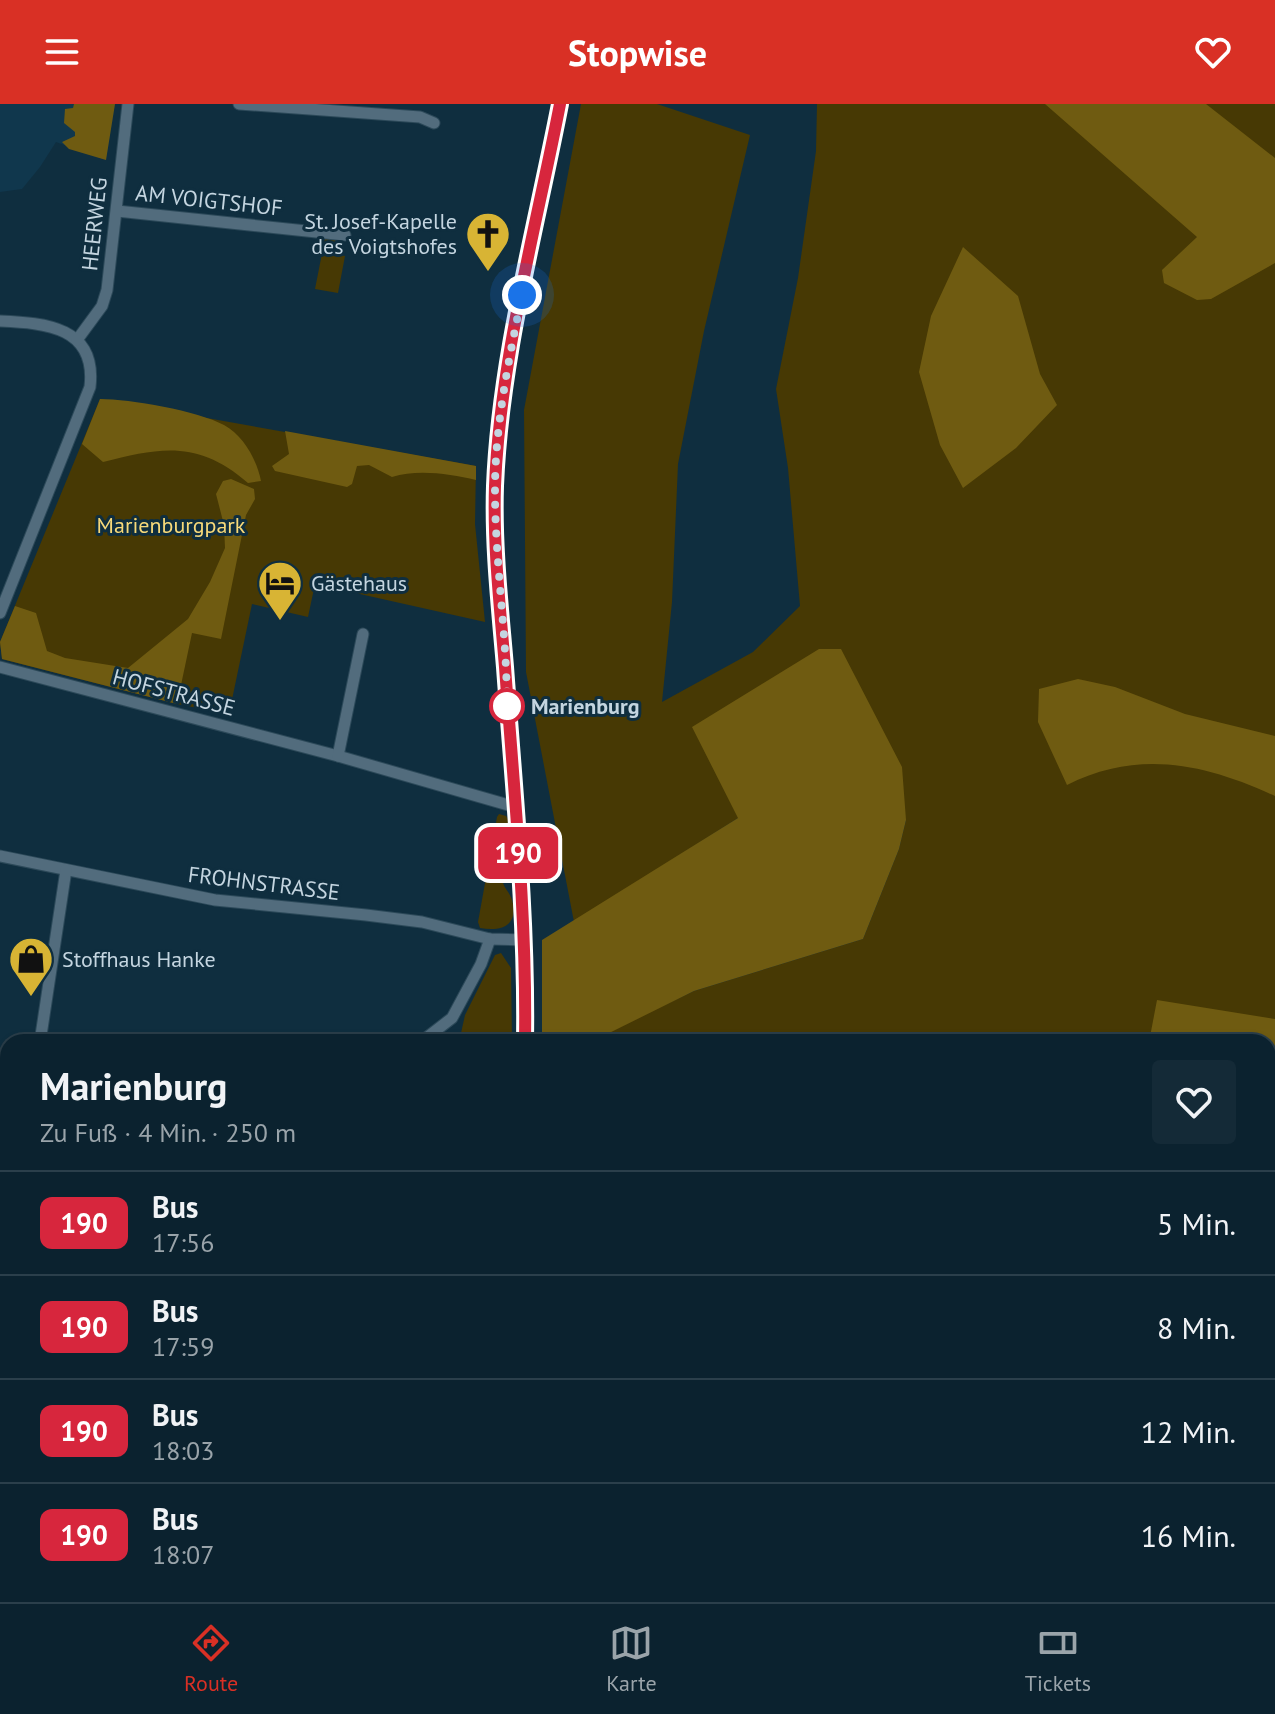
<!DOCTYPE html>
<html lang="de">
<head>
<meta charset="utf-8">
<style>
	body { margin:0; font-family:"PT Sans",sans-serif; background:#142a37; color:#f1f3f6; height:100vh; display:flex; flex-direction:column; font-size:30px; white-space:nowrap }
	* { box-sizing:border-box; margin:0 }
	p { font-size:26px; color:#9aa4aa }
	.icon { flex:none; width:44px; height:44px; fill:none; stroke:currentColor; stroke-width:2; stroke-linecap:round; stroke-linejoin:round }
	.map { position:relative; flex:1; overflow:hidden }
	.drawer { position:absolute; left:0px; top:930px; width:1276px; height:568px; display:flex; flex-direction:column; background:#0b222f; border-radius:24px 24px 0 0; box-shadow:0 2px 6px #0004,0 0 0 2px #2b3f4b }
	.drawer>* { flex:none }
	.badge { padding:0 16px; border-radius:12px; font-size:28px; line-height:52px }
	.you { position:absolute; width:40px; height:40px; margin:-20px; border:6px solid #fff; border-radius:50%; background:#1a73e8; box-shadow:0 0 0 12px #1a73e833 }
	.map>.badge { position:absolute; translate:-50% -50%; box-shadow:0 0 0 4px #fff }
	.round { display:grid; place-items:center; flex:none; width:84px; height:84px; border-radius:8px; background:#142a37 }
	.summary { display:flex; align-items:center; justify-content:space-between; height:136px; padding:0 40px }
	h1 { font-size:38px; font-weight:700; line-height:60px }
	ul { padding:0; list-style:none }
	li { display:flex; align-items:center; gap:24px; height:104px; padding:0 40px; border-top:2px solid #2b3f4b }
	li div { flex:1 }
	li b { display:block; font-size:30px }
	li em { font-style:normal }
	li .badge { min-width:88px; font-weight:700; text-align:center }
	header { display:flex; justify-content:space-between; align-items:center; height:104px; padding:0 40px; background:#d93025; color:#fff; font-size:36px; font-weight:700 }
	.dock { display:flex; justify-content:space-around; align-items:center; height:112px; border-top:2px solid #2b3f4b; background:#0b222f; font-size:22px; color:#9aa4aa }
	.dock a { display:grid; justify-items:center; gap:4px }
	.dock .active { color:#d93025 }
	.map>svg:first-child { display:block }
	.built { fill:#10374d }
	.green { fill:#473904 }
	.forest { fill:#6f5b11 }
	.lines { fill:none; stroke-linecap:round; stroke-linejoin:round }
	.minor-casing { stroke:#2c4959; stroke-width:13 }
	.minor { stroke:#526c7d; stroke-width:11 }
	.line-casing { stroke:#fff; stroke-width:18 }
	.line { stroke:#d7263d; stroke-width:12 }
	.walk { stroke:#c4d5e0; stroke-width:8; stroke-dasharray:0 14.4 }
	.stop-dot { fill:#fff; stroke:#d7263d; stroke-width:4 }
	.labels { text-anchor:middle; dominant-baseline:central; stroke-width:6; stroke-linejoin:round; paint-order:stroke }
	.street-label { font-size:22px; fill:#c4d5e0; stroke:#0f2e3f }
	.poi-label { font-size:22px; fill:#c4d5e0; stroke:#0f2e3f; text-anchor:start }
	.park-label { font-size:22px; fill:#f7d979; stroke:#0f2e3f }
	.stop-label { font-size:22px; font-weight:bold; fill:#c4d5e0; stroke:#0f2e3f; text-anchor:start }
</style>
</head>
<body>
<header><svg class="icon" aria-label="menu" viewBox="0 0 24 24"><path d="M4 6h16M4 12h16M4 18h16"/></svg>Stopwise<svg class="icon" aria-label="heart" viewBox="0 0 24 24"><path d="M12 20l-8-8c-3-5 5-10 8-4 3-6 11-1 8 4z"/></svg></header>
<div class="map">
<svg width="1275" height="1498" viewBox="0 0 1275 1498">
	<rect width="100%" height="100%" fill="#0f2e3f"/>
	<path class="built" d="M0,0H115L106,56L56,38L40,63L22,85L0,88Z"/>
	<g class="green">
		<path d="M581,0H657L750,31L704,227L678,360L672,498L662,598L753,548L800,502L788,364L776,285L798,174L816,47L817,0H1275V1498H737L734,1490H1268V938H598L599,932L694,887L863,835L899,745L906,716L738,714L574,818L526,568L524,306Z"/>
		<path d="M325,134L335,135L337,139L336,150L345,152L338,189L315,185Z"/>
		<path d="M100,295L476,362L475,420L485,518L315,480L308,513L252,500L229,610L177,600L2,555L0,538Z"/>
		<path d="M499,710L506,712L509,717C506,736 498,760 503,779C505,785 510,789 512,796C519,821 502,828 480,824L478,818L497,713Z"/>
		<path d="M501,849L511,864L512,938H459L465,911L495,851Z"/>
		<path d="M227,1490H392L387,1498H221Z"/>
	</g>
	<g class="forest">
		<path d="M74,0H115L106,56L69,45L62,38L75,32V28L64,19L65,5L73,4Z"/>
		<path d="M1045,0H1206L1275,54V159L1211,195L1197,196L1164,179L1162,166L1197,133Z"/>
		<path d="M963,143L1018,192L1040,270L1057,301L1016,344L963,384L940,341L919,268L931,212Z"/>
		<path d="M100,295C130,295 198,307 224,321C243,331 257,356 261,377L248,379C199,336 161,343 103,358L82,340Z"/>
		<path d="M285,327L476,362V376C450,370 418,365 392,373L369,361L357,362L352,380L347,383L275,367L272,362L289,350Z"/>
		<path d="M231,375L254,385L255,395L246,411L221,535L192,529L177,600L2,555L0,538L15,502L36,509L47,547L65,554L128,564L188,515L210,478L225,444L224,421L216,390L223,377Z"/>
		<path d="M819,545H841L902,663L906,716L899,745L863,835L694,887L591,938H542V836L738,714L692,623Z"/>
		<path d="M1078,575L1115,583L1185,610L1275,632V692C1205,660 1139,645 1067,681L1038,618L1039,585Z"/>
		<path d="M1157,896L1275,915V957L1268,1002V938H1149Z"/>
	</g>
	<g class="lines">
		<g class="minor-casing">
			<g id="minor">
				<path d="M239,0L420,13L434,19"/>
				<path d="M117,107L345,131"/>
				<path d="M0,217C46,219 97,223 90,283L0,509"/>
				<path d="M77,236L102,202L107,186L128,0"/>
				<path d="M0,563L338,652L515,703"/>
				<path d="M338,652L363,530"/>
				<path d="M0,752L215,796L366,811L422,818L490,835L524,836"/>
				<path d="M40,938L66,766"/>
				<path d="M421,938L452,914L481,860L490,835"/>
				<path d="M525,938C527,815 514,692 505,569C500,507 493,444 495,382C500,254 536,125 560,0"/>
				<path d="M0,1081L3,1082"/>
				<path d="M0,1393H8"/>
				<path d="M38,1498L40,1490"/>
				<path d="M205,1498L211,1490"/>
			</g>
		</g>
		<use href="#minor" class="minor"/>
	</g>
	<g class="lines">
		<g class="line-casing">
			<path id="line" d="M525,938C527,813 514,688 505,563C500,503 493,442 495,382C500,255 536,124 560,0"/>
		</g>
		<use href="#line" class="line"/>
		<path class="walk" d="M507,602C507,531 495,459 495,386C495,321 509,255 522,191"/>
	</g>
	<defs>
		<g id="church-pin" transform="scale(2.3)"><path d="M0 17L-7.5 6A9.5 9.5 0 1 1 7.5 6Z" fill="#d8b434" stroke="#0f2e3f"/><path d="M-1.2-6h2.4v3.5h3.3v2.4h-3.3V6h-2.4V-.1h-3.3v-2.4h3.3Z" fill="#111"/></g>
		<g id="hotel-pin" transform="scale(2.3)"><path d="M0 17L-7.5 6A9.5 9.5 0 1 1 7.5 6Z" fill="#d8b434" stroke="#0f2e3f"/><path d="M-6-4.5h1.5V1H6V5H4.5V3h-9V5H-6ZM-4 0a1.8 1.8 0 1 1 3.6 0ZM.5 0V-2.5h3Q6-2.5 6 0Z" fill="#111"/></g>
		<g id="shop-pin" transform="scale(2.3)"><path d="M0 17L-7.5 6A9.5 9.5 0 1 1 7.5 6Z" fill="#d8b434" stroke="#0f2e3f"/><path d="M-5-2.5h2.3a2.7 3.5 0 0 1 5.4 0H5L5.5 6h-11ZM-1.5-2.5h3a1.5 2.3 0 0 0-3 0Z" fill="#111"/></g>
	</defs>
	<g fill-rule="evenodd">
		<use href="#church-pin" x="488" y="130"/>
		<use href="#hotel-pin" x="280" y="479"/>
		<use href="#shop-pin" x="31" y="855"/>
	</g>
	<circle class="stop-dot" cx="507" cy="602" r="16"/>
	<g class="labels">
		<g class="street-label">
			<text transform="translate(209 96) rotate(6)">AM VOIGTSHOF</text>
			<text transform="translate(94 120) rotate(-84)">HEERWEG</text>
			<text transform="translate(174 588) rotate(15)">HOFSTRASSE</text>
			<text transform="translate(264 779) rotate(7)">FROHNSTRASSE</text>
		</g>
		<g class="poi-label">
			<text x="457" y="117" text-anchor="end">St. Josef-Kapelle<tspan x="457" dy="25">des Voigtshofes</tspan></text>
			<text x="311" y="479">Gästehaus</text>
			<text x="62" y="855">Stoffhaus Hanke</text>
		</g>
		<g class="park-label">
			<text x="171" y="421">Marienburgpark</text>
		</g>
		<g class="stop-label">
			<text x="531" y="602">Marienburg</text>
		</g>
	</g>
</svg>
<div class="you" style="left:522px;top:191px"></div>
<b class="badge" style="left:518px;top:749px;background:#d7263d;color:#fff">190</b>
<section class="drawer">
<div class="summary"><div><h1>Marienburg</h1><p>Zu Fuß · 4 Min. · 250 m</p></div><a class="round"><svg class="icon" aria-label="heart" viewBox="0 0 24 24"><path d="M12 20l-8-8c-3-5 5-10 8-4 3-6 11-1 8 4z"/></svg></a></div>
<ul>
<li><span class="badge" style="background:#d7263d;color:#fff">190</span><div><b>Bus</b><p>17:56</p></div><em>5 Min.</em></li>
<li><span class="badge" style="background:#d7263d;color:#fff">190</span><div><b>Bus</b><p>17:59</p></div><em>8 Min.</em></li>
<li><span class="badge" style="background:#d7263d;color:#fff">190</span><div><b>Bus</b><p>18:03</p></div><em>12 Min.</em></li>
<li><span class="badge" style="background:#d7263d;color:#fff">190</span><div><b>Bus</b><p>18:07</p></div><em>16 Min.</em></li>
</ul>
</section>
</div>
<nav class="dock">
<a class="active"><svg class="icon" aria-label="directions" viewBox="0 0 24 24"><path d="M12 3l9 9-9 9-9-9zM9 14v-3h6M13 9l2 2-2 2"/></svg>Route</a>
<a><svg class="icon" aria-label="map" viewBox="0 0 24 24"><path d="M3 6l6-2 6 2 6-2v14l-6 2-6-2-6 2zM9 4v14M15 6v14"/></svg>Karte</a>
<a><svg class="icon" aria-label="tickets" viewBox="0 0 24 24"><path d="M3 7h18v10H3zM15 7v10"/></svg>Tickets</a>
</nav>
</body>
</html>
